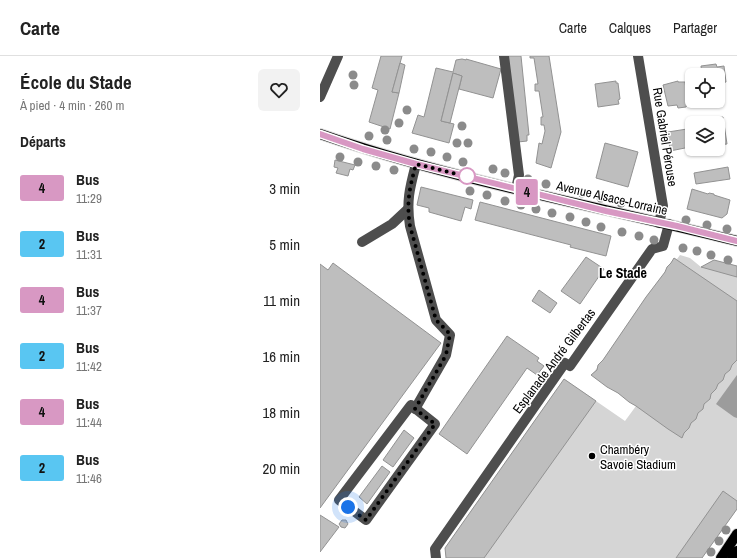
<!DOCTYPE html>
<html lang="fr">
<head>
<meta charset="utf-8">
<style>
	body { margin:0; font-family:"Archivo Narrow",sans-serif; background:#f2f2f2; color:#222; height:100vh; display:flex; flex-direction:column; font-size:15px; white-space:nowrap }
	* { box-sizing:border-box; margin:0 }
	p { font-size:13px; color:#767676 }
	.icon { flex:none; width:22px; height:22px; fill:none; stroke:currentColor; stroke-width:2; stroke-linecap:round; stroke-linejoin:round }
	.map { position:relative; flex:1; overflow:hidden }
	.sheet { display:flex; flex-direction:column; background:#fff; width:320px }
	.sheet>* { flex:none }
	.badge { padding:0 8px; border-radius:3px; font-size:14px; line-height:26px }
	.controls { position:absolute; left:365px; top:12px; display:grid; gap:8px }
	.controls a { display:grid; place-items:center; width:40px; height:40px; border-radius:6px; background:#fff; box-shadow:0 1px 3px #0004; font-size:20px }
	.you { position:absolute; width:20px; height:20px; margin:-10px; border:3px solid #fff; border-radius:50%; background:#1a73e8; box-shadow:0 0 0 6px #1a73e833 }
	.map>.badge { position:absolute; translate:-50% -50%; box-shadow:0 0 0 2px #fff }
	h2 { padding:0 20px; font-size:15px; line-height:36px }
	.round { display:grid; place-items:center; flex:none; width:42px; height:42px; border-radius:6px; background:#f2f2f2 }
	.head { display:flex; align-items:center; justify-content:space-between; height:68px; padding:0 20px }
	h1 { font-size:19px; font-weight:800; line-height:30px }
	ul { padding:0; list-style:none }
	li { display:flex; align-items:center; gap:12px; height:56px; padding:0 20px }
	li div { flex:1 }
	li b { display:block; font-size:15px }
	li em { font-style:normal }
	li .badge { min-width:44px; font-weight:700; text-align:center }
	header { display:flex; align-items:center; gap:24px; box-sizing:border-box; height:56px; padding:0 20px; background:#fff; border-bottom:1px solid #e0e0e0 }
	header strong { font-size:19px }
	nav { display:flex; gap:22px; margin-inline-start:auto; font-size:14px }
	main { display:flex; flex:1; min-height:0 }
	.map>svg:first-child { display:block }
	.park { fill:#d5d5d5 }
	.water { fill:#9c9c9c }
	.building { fill:#bebebe; stroke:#929292 }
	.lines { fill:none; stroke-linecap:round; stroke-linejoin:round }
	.major-casing { stroke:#dbdbdb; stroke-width:12 }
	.minor { stroke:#4e4e4e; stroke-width:10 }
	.major { stroke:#000; stroke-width:10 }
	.tree { fill:#8b8b8b }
	.line-casing { stroke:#fff; stroke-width:9 }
	.line { stroke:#d898c3; stroke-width:6 }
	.walk { stroke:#000; stroke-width:4; stroke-dasharray:0 7.2 }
	.stop-dot { fill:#fff; stroke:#d898c3; stroke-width:2 }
	.poi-dot { fill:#000; stroke:#fff; stroke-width:1.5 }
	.labels { text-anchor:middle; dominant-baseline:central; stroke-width:3; stroke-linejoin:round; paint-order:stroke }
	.street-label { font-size:13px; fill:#000; stroke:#fff }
	.poi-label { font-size:13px; fill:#000; stroke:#fff; text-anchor:start }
	.neighbourhood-label { font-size:14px; font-weight:bold; fill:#000; stroke:#fff }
</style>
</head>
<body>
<header>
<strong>Carte</strong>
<nav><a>Carte</a><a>Calques</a><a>Partager</a></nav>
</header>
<main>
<section class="sheet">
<div class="head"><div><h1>École du Stade</h1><p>À pied · 4 min · 260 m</p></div><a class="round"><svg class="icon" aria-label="heart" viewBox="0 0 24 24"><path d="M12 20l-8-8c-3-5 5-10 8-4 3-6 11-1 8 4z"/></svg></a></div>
<h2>Départs</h2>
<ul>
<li><span class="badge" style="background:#d898c3;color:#111">4</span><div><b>Bus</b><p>11:29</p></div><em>3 min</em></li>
<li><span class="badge" style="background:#59c6f2;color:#111">2</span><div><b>Bus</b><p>11:31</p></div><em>5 min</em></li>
<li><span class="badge" style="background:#d898c3;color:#111">4</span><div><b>Bus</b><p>11:37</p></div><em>11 min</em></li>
<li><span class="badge" style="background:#59c6f2;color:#111">2</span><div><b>Bus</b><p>11:42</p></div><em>16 min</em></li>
<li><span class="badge" style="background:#d898c3;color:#111">4</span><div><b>Bus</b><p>11:44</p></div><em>18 min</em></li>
<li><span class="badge" style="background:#59c6f2;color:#111">2</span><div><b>Bus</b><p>11:46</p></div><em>20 min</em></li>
</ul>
</section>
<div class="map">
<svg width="417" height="502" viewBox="0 0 417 502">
	<rect width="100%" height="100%" fill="#fff"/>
	<path class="park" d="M360,199L370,202L381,211L394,204L417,210V453L382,502H126L125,492L244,323L305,365L316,350L309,346L298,337L271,319C276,314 279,309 283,304L326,241L345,216C347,210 351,207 354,202L357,203Z"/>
	<path class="water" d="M417,319V362L414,361L396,348Z"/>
	<g class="building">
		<path d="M61,0H82L72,36L79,37L70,73L49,66L58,34L52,32Z"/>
		<path d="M188,0H201L209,79H207V85L198,86Z"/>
		<path d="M210,0H229L241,76L231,112L216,107L219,87L222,88L225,75L224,69H221V61H223L219,35H215V28H218L214,2H210Z"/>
		<path d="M142,3L146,4V3L181,13L173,42L139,33L142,20L133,17L121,65L134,68L129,87L92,77L98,59L104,61L116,12L133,16L136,4Z"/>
		<path d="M80,7L85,9L79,37L72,36Z"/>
		<path d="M396,8L397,11L404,10L406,26L398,28V19H382L381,10Z"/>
		<path d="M133,17L142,20L130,67L121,65Z"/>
		<path d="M296,25V27H298L300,43L298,44L299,48L278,51L275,28Z"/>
		<path d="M358,25V26H365L368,48L366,51L358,52L357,49L348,50L343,29Z"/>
		<path d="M403,61L407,88L398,89V67H384L383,64Z"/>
		<path d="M367,73L370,91L350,95L348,76Z"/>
		<path d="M285,87L318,96L308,131L276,122Z"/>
		<path d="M15,104L35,109L33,114L30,113L28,120L16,117L18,112L14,111Z"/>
		<path d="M408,111L410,123L376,128L374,117Z"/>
		<path d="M101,131L153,144L151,153L145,151L141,165L109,156V152L97,149Z"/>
		<path d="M372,133L388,138L389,137L394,138V139L410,144L407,158L402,162L367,153Z"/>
		<path d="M160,146L291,180L286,200L250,191L251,189L155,164Z"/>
		<path d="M266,201L284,213L260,248L241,235Z"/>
		<path d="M354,202L417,245V304L412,309L410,314L405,318L403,324L398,328L396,333L391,338L390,343L384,348L383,353L378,357L376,363L371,367L369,372L364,377L362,382L348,373L316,350L309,346L298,337L287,331L271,319L277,314L278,309L283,304L326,241L345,216L347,211L351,207Z"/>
		<path d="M394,204L417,210V221L381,211Z"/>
		<path d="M13,207L121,287L0,452V208L8,214Z"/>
		<path d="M219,234L237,247L230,257L212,245Z"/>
		<path d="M187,280L219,302L217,305L224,310L217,319L207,312L147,398L119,378Z"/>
		<path d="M244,323L276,345L164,502H126L125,492Z"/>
		<path d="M84,374L94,382L73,411L63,404Z"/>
		<path d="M62,410L70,416L47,448L39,441Z"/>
		<path d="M403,435L417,445V453L382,502H356Z"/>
		<path d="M0,459L19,471L0,496Z"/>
		<path d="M22,464H26L28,468L25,472L21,471L19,468Z"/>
	</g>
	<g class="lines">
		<g class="major-casing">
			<g id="major">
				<path d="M0,78C136,125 278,150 417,185"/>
				<path d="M401,502L417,478"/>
				<path d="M412,502L417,495"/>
			</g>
		</g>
		<g class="minor">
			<path d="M184,0L199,119L196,133"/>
			<path d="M318,0L343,150L339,167"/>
			<path d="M0,41L18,0"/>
			<path d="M42,186L72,168L87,154"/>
			<path d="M91,349L115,368L46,464L19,444Z"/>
			<path d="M95,353L126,299L130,279L116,264L90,170C86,145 90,131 96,108"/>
			<path d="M116,502L115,493L245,307L250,310L332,193L343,190L349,168"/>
		</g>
		<use href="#major" class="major"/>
	</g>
	<g class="tree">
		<circle cx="33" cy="19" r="4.5"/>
		<circle cx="34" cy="29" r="4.5"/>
		<circle cx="87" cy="54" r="4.5"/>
		<circle cx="79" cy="67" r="4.5"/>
		<circle cx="142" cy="70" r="4.5"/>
		<circle cx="65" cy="74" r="4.5"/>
		<circle cx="49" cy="80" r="4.5"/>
		<circle cx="67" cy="84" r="4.5"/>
		<circle cx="137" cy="87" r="4.5"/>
		<circle cx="148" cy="87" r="4.5"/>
		<circle cx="94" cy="93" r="4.5"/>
		<circle cx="111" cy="96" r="4.5"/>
		<circle cx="20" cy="101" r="4.5"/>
		<circle cx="127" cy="101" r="4.5"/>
		<circle cx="38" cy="106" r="4.5"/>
		<circle cx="143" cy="106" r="4.5"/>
		<circle cx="56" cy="110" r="4.5"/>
		<circle cx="173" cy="113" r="4.5"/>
		<circle cx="74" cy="114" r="4.5"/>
		<circle cx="185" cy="117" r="4.5"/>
		<circle cx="208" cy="123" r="4.5"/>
		<circle cx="226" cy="128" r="4.5"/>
		<circle cx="243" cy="132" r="4.5"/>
		<circle cx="150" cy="135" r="4.5"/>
		<circle cx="262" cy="137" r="4.5"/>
		<circle cx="167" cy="139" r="4.5"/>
		<circle cx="281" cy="142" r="4.5"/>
		<circle cx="185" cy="145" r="4.5"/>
		<circle cx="301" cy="147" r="4.5"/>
		<circle cx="201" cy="149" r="4.5"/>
		<circle cx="216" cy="153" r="4.5"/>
		<circle cx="232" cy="157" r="4.5"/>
		<circle cx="250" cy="161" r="4.5"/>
		<circle cx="366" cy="164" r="4.5"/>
		<circle cx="266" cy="166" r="4.5"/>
		<circle cx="387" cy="169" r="4.5"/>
		<circle cx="281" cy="171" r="4.5"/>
		<circle cx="407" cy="173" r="4.5"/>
		<circle cx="302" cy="176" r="4.5"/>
		<circle cx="319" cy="180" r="4.5"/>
		<circle cx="334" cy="184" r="4.5"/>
		<circle cx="363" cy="192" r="4.5"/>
		<circle cx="377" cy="195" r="4.5"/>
		<circle cx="391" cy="199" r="4.5"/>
		<circle cx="408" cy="204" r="4.5"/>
		<circle cx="406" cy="474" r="4.5"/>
		<circle cx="399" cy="485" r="4.5"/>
		<circle cx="391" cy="496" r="4.5"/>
	</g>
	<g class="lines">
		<g class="line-casing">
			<path id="line" d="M0,78L43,93L96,108L286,155L357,170L417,185"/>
		</g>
		<use href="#line" class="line"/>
		<path class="walk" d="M28,451L46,464L115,368L95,353L126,299L130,278L116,264L90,170C86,145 90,131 96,108L153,122L147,120"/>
	</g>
	<circle class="stop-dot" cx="147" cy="120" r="8"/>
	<circle class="poi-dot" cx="272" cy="400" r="4"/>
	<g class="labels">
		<g class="street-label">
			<text transform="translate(345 81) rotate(81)">Rue Gabriel Pérouse</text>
			<text transform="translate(292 142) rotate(13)">Avenue Alsace-Lorraine</text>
			<text transform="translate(234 305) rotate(-53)">Esplanade André Gilbertas</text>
		</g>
		<g class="poi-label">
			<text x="280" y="393">Chambéry<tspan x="280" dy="15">Savoie Stadium</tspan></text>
		</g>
		<g class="neighbourhood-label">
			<text x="303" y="217">Le Stade</text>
		</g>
	</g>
</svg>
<div class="controls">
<a><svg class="icon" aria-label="locate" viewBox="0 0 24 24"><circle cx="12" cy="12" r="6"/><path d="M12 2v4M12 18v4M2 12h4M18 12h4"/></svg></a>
<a><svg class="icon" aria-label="layers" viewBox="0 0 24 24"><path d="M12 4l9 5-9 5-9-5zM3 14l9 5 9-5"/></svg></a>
</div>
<div class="you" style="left:28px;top:451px"></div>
<b class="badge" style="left:207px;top:136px;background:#d898c3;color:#111">4</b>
</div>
</main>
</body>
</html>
